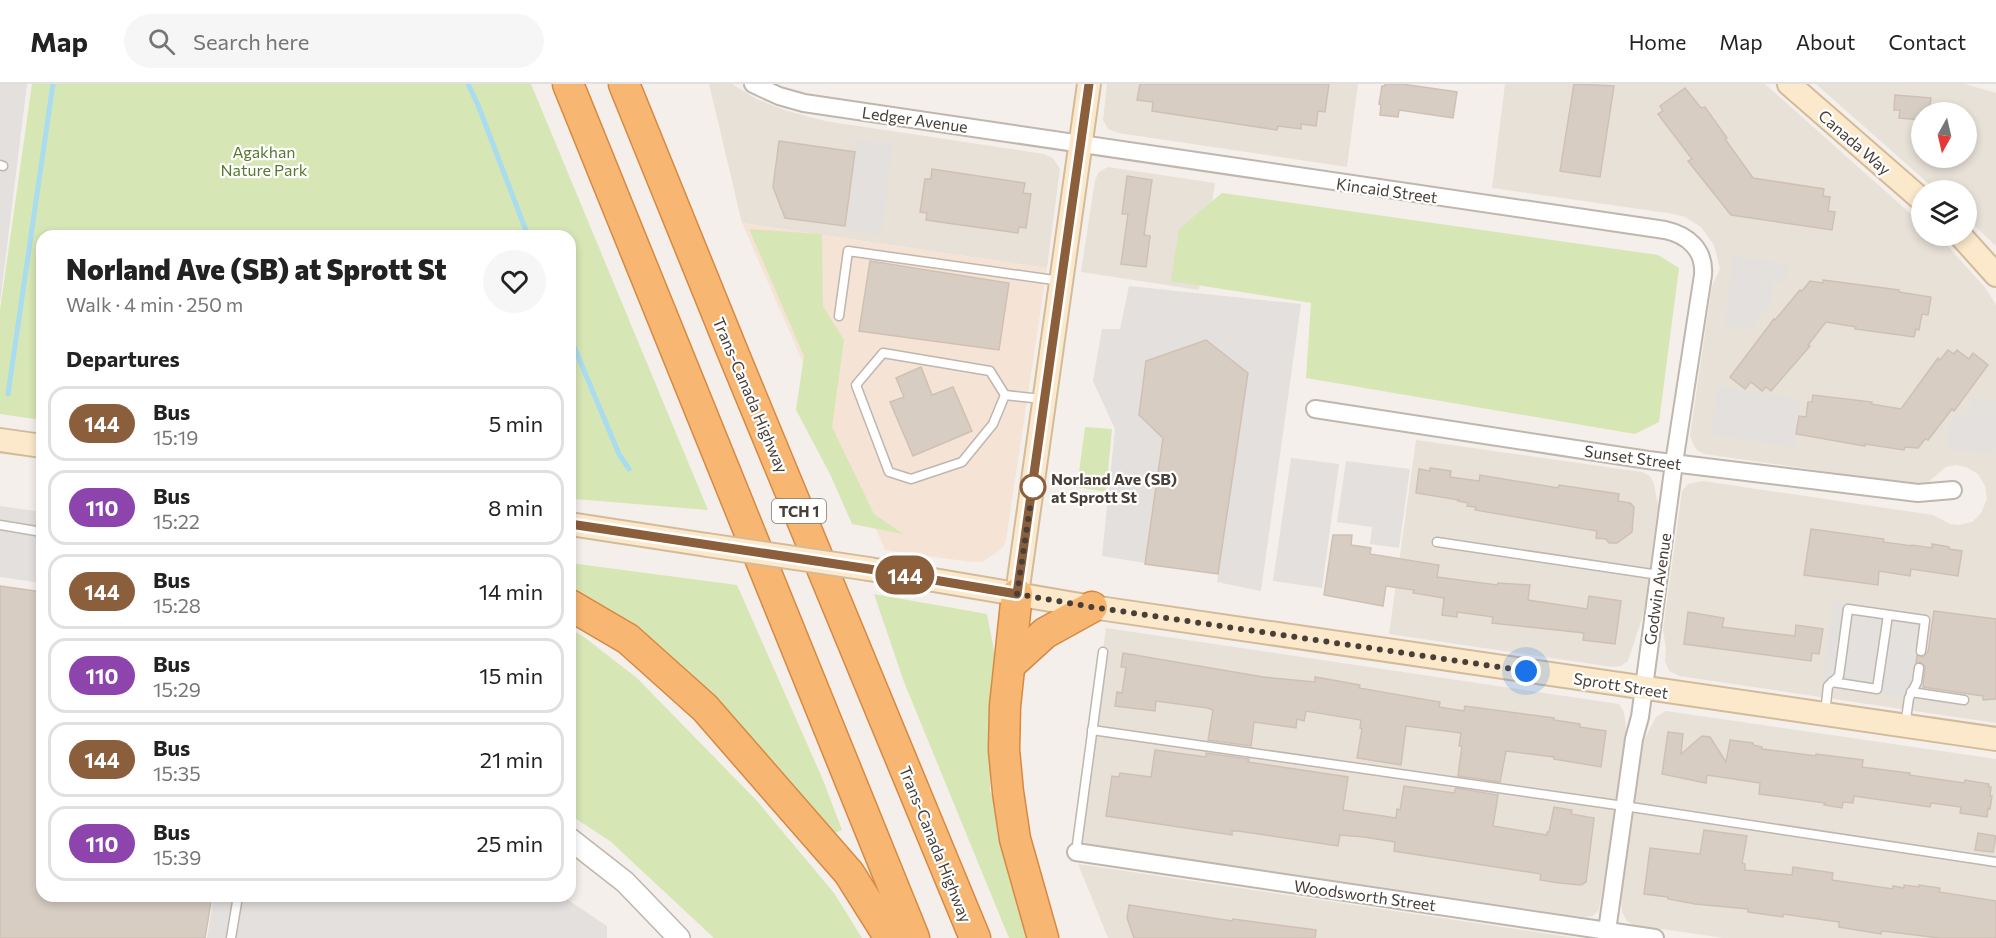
<!DOCTYPE html>
<html lang="en">
<head>
<meta charset="utf-8">
<style>
	body { margin:0; font-family:Commissioner,sans-serif; background:#f6f6f6; color:#222; height:100vh; display:flex; flex-direction:column; font-size:22px; white-space:nowrap }
	* { box-sizing:border-box; margin:0 }
	p { font-size:20px; color:#767676 }
	.icon { flex:none; width:33px; height:33px; fill:none; stroke:currentColor; stroke-width:2; stroke-linecap:round; stroke-linejoin:round }
	.map { position:relative; flex:1; overflow:hidden }
	.panel { position:absolute; left:36px; top:146px; width:540px; height:672px; display:flex; flex-direction:column; background:#fff; border-radius:18px; box-shadow:0 3px 9px #0003 }
	.panel>* { flex:none }
	.badge { padding:0 12px; border-radius:20px; font-size:21px; line-height:39px }
	.needle { width:39px; rotate:188deg }
	.buttons { position:absolute; left:1911px; top:18px; display:grid; gap:12px }
	.buttons a { display:grid; place-items:center; width:66px; height:66px; border-radius:50%; background:#fff; box-shadow:0 3px 9px #0003; font-size:30px }
	.you { position:absolute; width:30px; height:30px; margin:-15px; border:4px solid #fff; border-radius:50%; background:#1a73e8; box-shadow:0 0 0 9px #1a73e833 }
	.map>.badge { position:absolute; translate:-50% -50%; box-shadow:0 0 0 3px #fff }
	h2 { padding:0 30px; font-size:22px; line-height:54px }
	.round { display:grid; place-items:center; flex:none; width:63px; height:63px; border-radius:32px; background:#f6f6f6 }
	.summary { display:flex; align-items:center; justify-content:space-between; height:102px; padding:0 30px }
	h1 { font-size:28px; font-weight:800; line-height:45px }
	ul { padding:0; list-style:none }
	li { display:flex; align-items:center; gap:18px; height:75px; margin:0 12px 9px; padding:0 18px; border:3px solid #e0e0e0; border-radius:18px }
	li div { flex:1 }
	li b { display:block; font-size:22px }
	li em { font-style:normal }
	li .badge { min-width:66px; font-weight:700; text-align:center }
	header { display:flex; align-items:center; gap:36px; box-sizing:border-box; height:84px; padding:0 30px; background:#fff; border-bottom:2px solid #e0e0e0 }
	header strong { font-size:28px }
	nav { display:flex; gap:33px; margin-inline-start:auto; font-size:21px }
	.search { width:420px; height:54px; background:#f6f6f6; display:flex; align-items:center; gap:15px; box-sizing:border-box; padding:0 21px; border-radius:33px; color:#767676; font-size:22px }
	.map>svg:first-child { display:block }
	.residential { fill:#e8e1d8; fill-rule:evenodd }
	.commercial { fill:#f5e3d6 }
	.green { fill:#d7e6b5 }
	.parking { fill:#e3e0de }
	.lines { fill:none; stroke-linecap:round; stroke-linejoin:round }
	.stream { stroke:#a9dcee; stroke-width:5 }
	.building { fill:#d8cdc3; stroke:#d0c0b3; stroke-width:1.5 }
	.service-casing { stroke:#bfb6ad; stroke-width:11 }
	.minor-casing { stroke:#bfb6ad; stroke-width:20 }
	.tertiary-casing { stroke:#bfb6ad; stroke-width:24 }
	.secondary-casing { stroke:#d2bb9b; stroke-width:26 }
	.motorway-casing { stroke:#d78941; stroke-width:33 }
	.service { stroke:#fff; stroke-width:8 }
	.minor { stroke:#fff; stroke-width:16 }
	.tertiary { stroke:#fff; stroke-width:21 }
	.secondary { stroke:#fce9cc; stroke-width:22 }
	.motorway { stroke:#f7b772; stroke-width:30 }
	.secondary-bridge-casing { stroke:#d2bb9b; stroke-width:26; stroke-linecap:butt }
	.secondary-bridge { stroke:#fce9cc; stroke-width:22 }
	.line-casing { stroke:#fff; stroke-width:14 }
	.line { stroke:#8b5e3c; stroke-width:9 }
	.walk { stroke:#483f38; stroke-width:6; stroke-dasharray:0 10.8 }
	.stop-dot { fill:#fff; stroke:#8b5e3c; stroke-width:3 }
	.labels { text-anchor:middle; dominant-baseline:central; stroke-width:4.5; stroke-linejoin:round; paint-order:stroke }
	.shield { fill:#fff; stroke:#7f7974; stroke-width:1.5 }
	.shield-label { font-size:15px; font-weight:bold; fill:#483f38 }
	.street-label { font-size:16px; fill:#483f38; stroke:#fff }
	.park-label { font-size:16px; fill:#55782d; stroke:#fff }
	.stop-label { font-size:16px; font-weight:bold; fill:#483f38; stroke:#fff; text-anchor:start }
</style>
</head>
<body>
<header>
<strong>Map</strong>
<div class="search"><svg class="icon" aria-label="search" viewBox="0 0 24 24"><circle cx="10" cy="10" r="6"/><path d="M15 15l6 6"/></svg>Search here</div>
<nav><a>Home</a><a>Map</a><a>About</a><a>Contact</a></nav>
</header>
<div class="map">
<svg width="1996" height="854" viewBox="0 0 1996 854">
	<rect width="100%" height="100%" fill="#f4efea"/>
	<g class="residential">
		<path d="M709,0H732L755,14L784,26L825,37L1044,70L1053,74L1060,85L1047,184L742,139Z"/>
		<path d="M1107,0H1358L1347,83L1118,49L1108,45L1103,36Z"/>
		<path d="M1505,0H1765L1921,139L1922,152H1936L1947,161L1987,206L1996,221V639L1679,592L1669,587L1665,577L1666,565L1663,546L1682,407L1688,400L1703,397L1933,431L1950,440L1958,441L1972,438L1981,429L1987,415L1985,402L1978,390L1966,383L1955,381L1946,383L1928,398L1920,401L1704,370L1697,366L1693,360L1690,351L1712,202L1720,185L1714,161L1701,143L1685,133L1674,130L1492,104Z"/>
		<path d="M1816,0H1965L1996,9V162L1967,134L1966,106H1936ZM1922,28H1966V74H1922Z"/>
		<path d="M1108,83L1215,99L1199,206L1081,188L1095,96L1099,88Z"/>
		<path d="M1416,356L1642,388L1650,392L1654,400L1658,422L1644,528L1628,577L1621,582L1613,583L1389,550Z"/>
		<path d="M1106,544L1619,620L1624,628L1627,653L1599,826L1593,832L1584,833L1077,759Z"/>
		<path d="M1666,627L1996,675V854H1724L1634,841L1627,837L1622,828L1620,805L1643,658L1656,633Z"/>
		<path d="M1078,780L1576,854H1108Z"/>
	</g>
	<path class="commercial" d="M742,139L1047,184L1006,456L1003,463L996,469L982,478H972L885,466Z"/>
	<g class="green">
		<path d="M32,0H531L708,426L575,415L574,418L570,417V152H42V336L0,330V226Z"/>
		<path d="M1222,109L1658,171L1679,184L1659,338L1635,350L1306,294L1311,219L1171,197L1179,145Z"/>
		<path d="M749,145L822,150L823,222L844,256L832,343L874,430L903,450L852,440L830,390L796,326L804,272Z"/>
		<path d="M1085,343L1112,345L1106,408L1077,403Z"/>
		<path d="M570,479L737,501L823,696L842,746L832,750L642,551L570,506Z"/>
		<path d="M874,510L987,530L995,572L991,600L990,707L1005,748L1032,854H1009L904,598Z"/>
		<path d="M570,545L584,553L637,594L757,717L834,809L862,854H714L610,757L570,731Z"/>
	</g>
	<g class="parking">
		<path d="M0,0H27L0,219Z"/>
		<path d="M857,56L892,60L881,151L846,146Z"/>
		<path d="M1733,172L1788,180L1785,199L1773,197L1770,219L1751,246L1724,242Z"/>
		<path d="M1129,202L1301,220L1261,507L1217,498L1247,289L1206,256L1146,277L1139,331L1163,354L1145,479L1102,472L1115,345L1093,297L1102,245H1120Z"/>
		<path d="M1718,302L1801,315L1794,363L1711,350Z"/>
		<path d="M1972,313L1996,318V361L1994,369L1946,365L1952,331L1967,332Z"/>
		<path d="M1291,374L1339,380L1322,504L1273,497Z"/>
		<path d="M1346,377L1410,385L1399,464L1370,460L1372,443L1337,438Z"/>
		<path d="M0,422L42,428V499L0,493Z"/>
		<path d="M1834,517L1933,532L1928,568L1917,567L1915,584L1925,586L1923,603L1966,609L1964,622L1822,602Z"/>
		<path d="M214,812H562L607,842V854H207Z"/>
	</g>
	<g class="lines">
		<g class="stream">
			<path d="M468,0L478,21L528,152"/>
			<path d="M570,253L619,370L629,385"/>
			<path d="M8,310L53,0"/>
		</g>
	</g>
	<g class="building">
		<path d="M1140,0H1329L1325,28L1318,27L1316,42L1301,40V45L1278,42L1277,46L1152,27L1153,18L1137,16Z"/>
		<path d="M1385,0H1402L1457,8L1453,34L1399,26L1398,33L1380,31L1381,21L1379,20L1382,2H1385Z"/>
		<path d="M1574,0L1614,2L1600,93L1560,87Z"/>
		<path d="M1685,4L1701,24L1705,23L1727,54L1725,55L1753,94L1824,105L1823,112L1830,113L1828,127L1835,128L1832,146L1731,131L1688,77L1692,75L1658,30L1663,27L1660,22Z"/>
		<path d="M1895,11L1931,14L1929,28H1922V36L1899,34L1900,26H1894Z"/>
		<path d="M779,57L855,68L845,142L785,134L773,103Z"/>
		<path d="M932,85L1025,99L1023,109L1031,110L1026,144L1019,143L1018,149L926,136L927,129L920,128L925,95H931Z"/>
		<path d="M1127,92L1152,96L1144,151L1150,152L1146,183L1121,180L1128,130H1122Z"/>
		<path d="M870,177L1009,199L999,266L859,247Z"/>
		<path d="M1823,196L1899,206V208L1931,213L1928,231L1922,230L1919,246L1916,245L1914,253L1855,245L1856,243L1826,238L1808,261L1810,262L1771,307L1766,303L1762,307L1751,298L1745,305L1730,293L1774,235L1775,236L1800,206L1802,207L1810,197L1823,199Z"/>
		<path d="M1206,256L1248,289L1218,490L1145,480L1163,354L1139,331L1146,277Z"/>
		<path d="M1948,266L1954,270L1957,266L1969,275L1973,269L1988,281L1954,327L1952,325L1928,356L1925,355L1918,364L1905,363L1904,366L1865,360V362L1796,350L1799,332L1806,333L1808,318H1812L1813,311L1872,318L1871,320L1901,325L1938,274L1940,276Z"/>
		<path d="M921,283L932,311L953,303L972,347L913,372L890,318L904,313L896,294Z"/>
		<path d="M1430,384L1451,387L1450,393L1479,397L1480,391L1558,404L1559,401L1619,410L1618,417L1630,419L1634,423L1632,448L1617,459H1609L1606,455L1596,454L1597,447L1475,426L1476,423L1467,422L1468,419L1458,417L1459,416L1416,409L1419,385L1430,387Z"/>
		<path d="M1811,445L1884,455L1883,458L1912,462V461L1932,464V460L1949,463V465L1962,467L1958,492L1911,485L1910,492L1879,487L1878,501L1804,491Z"/>
		<path d="M1333,451H1352L1351,461L1371,464L1370,470L1439,481L1437,493L1497,501L1498,499L1530,501L1528,516L1587,525L1589,512L1621,517L1615,560L1583,556L1584,549L1492,539L1493,533L1457,528V533L1442,531L1444,514L1413,509L1414,506L1386,502L1383,522L1324,511Z"/>
		<path d="M0,502L42,508V812H212L205,854H0Z"/>
		<path d="M1934,527L1996,535V615L1983,616V612L1923,603L1925,582L1920,578L1916,579L1917,571L1923,573L1928,568Z"/>
		<path d="M1688,528L1724,534L1722,543L1795,552L1796,541L1823,545L1819,570L1812,569L1811,577L1684,560Z"/>
		<path d="M1123,569L1263,593L1315,598V593L1338,597L1360,601L1359,604L1440,618L1439,623L1464,627L1465,622L1554,634V636L1580,640V643L1606,647L1601,683L1554,675V673L1506,667L1500,698L1458,692L1462,662H1459L1461,649L1406,642L1401,681L1357,674L1362,645L1360,644L1361,636L1306,627L1304,637L1297,635L1296,644L1254,638L1251,662L1208,656L1213,626L1208,624L1156,617L1155,627L1115,622L1117,608L1122,609L1126,583H1121Z"/>
		<path d="M1668,648L1683,650L1681,670L1702,652L1710,653L1726,678L1730,656L1753,659V661L1762,663V665L1816,672V670L1863,676L1862,683L1910,689L1909,691L1964,699L1965,696L1989,700L1988,703H1991L1990,712H1992L1990,725L1988,724L1987,733L1960,729L1961,723L1931,719L1930,723L1854,712L1853,719L1843,718L1842,724L1824,721L1825,719L1759,710L1760,699L1707,691L1706,699L1662,690Z"/>
		<path d="M1155,666L1206,673V669L1249,675L1248,678L1348,693L1343,726L1396,734L1397,725L1400,726L1404,702L1454,709L1456,704L1498,711L1493,742L1547,751V748H1549L1554,723L1572,726L1571,730L1594,734L1586,798L1581,801L1559,799L1540,796L1541,790L1394,767L1395,758L1364,753L1340,751L1338,762L1238,747H1232V751L1106,732L1112,692L1119,693L1120,689L1151,693Z"/>
		<path d="M1704,746L1747,752L1742,779L1745,780V786L1792,791L1793,783L1833,789L1832,796L1893,805V802L1904,804V801L1919,803V801L1940,804L1939,808L1996,817V854H1940L1882,847L1881,850L1839,843V838L1783,830V833L1748,828V825L1695,820L1668,815V813L1644,810L1650,764L1700,770Z"/>
		<path d="M1978,749L1996,752L1993,768L1975,766Z"/>
		<path d="M1129,821L1232,837L1233,835L1316,846L1315,854H1134L1127,834Z"/>
	</g>
	<g class="lines">
		<g class="service-casing">
			<g id="service">
				<path d="M0,81L3,82"/>
				<path d="M839,232L848,167L1061,197"/>
				<path d="M883,269L990,287L1005,311L993,340L962,378L911,395L889,388L856,301Z"/>
				<path d="M1005,311L1042,315"/>
				<path d="M0,441L42,448"/>
				<path d="M1437,458L1659,491"/>
				<path d="M1832,598L1877,605L1888,531"/>
				<path d="M1911,608L1964,616"/>
				<path d="M1825,629L1828,602L1839,592L1848,525L1925,536L1921,567"/>
				<path d="M1905,642L1909,614L1917,598L1919,584"/>
				<path d="M1092,646L1624,722L1996,778"/>
				<path d="M1076,768L1103,568"/>
				<path d="M231,854L238,812"/>
			</g>
		</g>
		<g class="minor-casing">
			<g id="minor">
				<path d="M753,0L779,12L804,19L1665,146C1688,151 1705,166 1703,191L1674,379L1640,633L1634,655L1606,854"/>
				<path d="M1315,325L1648,376L1918,409L1953,406"/>
				<path d="M1076,768L1655,854"/>
			</g>
		</g>
		<g class="tertiary-casing">
			<path id="tertiary" d="M570,755L625,798L679,854"/>
		</g>
		<g class="secondary-casing">
			<g id="secondary">
				<path d="M1789,0L1922,116"/>
				<path d="M1961,152L1996,191"/>
				<path d="M0,356L42,362"/>
				<path d="M570,440L707,461"/>
				<path d="M869,485L1092,523L1996,655"/>
				<path d="M1017,510L1089,0"/>
			</g>
		</g>
		<g class="motorway-casing">
			<g id="motorway">
				<path d="M568,0L914,854"/>
				<path d="M624,0L736,276L975,854"/>
				<path d="M1017,510L1005,622L1004,666L1008,708L1015,755L1043,854"/>
				<path d="M570,521L628,555L705,624L849,789L890,854"/>
				<path d="M1011,580L1045,549L1092,523"/>
			</g>
		</g>
		<use href="#service" class="service"/>
		<use href="#minor" class="minor"/>
		<use href="#tertiary" class="tertiary"/>
		<use href="#secondary" class="secondary"/>
		<use href="#motorway" class="motorway"/>
		<g class="secondary-bridge-casing">
			<path id="secondary-bridge" d="M707,461L869,485"/>
		</g>
		<use href="#secondary-bridge" class="secondary-bridge"/>
	</g>
	<g class="lines">
		<g class="line-casing">
			<path id="line" d="M570,440L869,485L1017,510L1089,0"/>
		</g>
		<use href="#line" class="line"/>
		<path class="walk" d="M1033,403L1017,510L1092,523L1526,587"/>
	</g>
	<circle class="stop-dot" cx="1033" cy="403" r="12"/>
	<g class="labels">
		<rect class="shield" x="772" y="415" width="54" height="24" rx="4.5"/>
		<g class="shield-label">
			<text x="799" y="427">TCH 1</text>
		</g>
		<g class="street-label">
			<text transform="translate(915 35) rotate(8)">Ledger Avenue</text>
			<text transform="translate(1855 58) rotate(41)">Canada Way</text>
			<text transform="translate(1387 106) rotate(8)">Kincaid Street</text>
			<text transform="translate(751 311) rotate(67)">Trans-Canada Highway</text>
			<text transform="translate(1633 373) rotate(8)">Sunset Street</text>
			<text transform="translate(1657 505) rotate(-82)">Godwin Avenue</text>
			<text transform="translate(1621 601) rotate(9)">Sprott Street</text>
			<text transform="translate(936 760) rotate(68)">Trans-Canada Highway</text>
			<text transform="translate(1365 811) rotate(8)">Woodsworth Street</text>
		</g>
		<g class="park-label">
			<text x="264" y="67">Agakhan<tspan x="264" dy="18">Nature Park</tspan></text>
		</g>
		<g class="stop-label">
			<text x="1051" y="394">Norland Ave (SB)<tspan x="1051" dy="18">at Sprott St</tspan></text>
		</g>
	</g>
</svg>
<div class="buttons">
<a><svg class="needle" viewBox="-14 -14 28 28"><path d="M0-13l5 13h-10z" fill="#e53935"/><path d="M0 13l5-13h-10z" fill="#767676"/></svg></a>
<a><svg class="icon" aria-label="layers" viewBox="0 0 24 24"><path d="M12 4l9 5-9 5-9-5zM3 14l9 5 9-5"/></svg></a>
</div>
<div class="you" style="left:1526px;top:587px"></div>
<b class="badge" style="left:905px;top:491px;background:#8b5e3c;color:#fff">144</b>
<section class="panel">
<div class="summary"><div><h1>Norland Ave (SB) at Sprott St</h1><p>Walk · 4 min · 250 m</p></div><a class="round"><svg class="icon" aria-label="heart" viewBox="0 0 24 24"><path d="M12 20l-8-8c-3-5 5-10 8-4 3-6 11-1 8 4z"/></svg></a></div>
<h2>Departures</h2>
<ul>
<li><span class="badge" style="background:#8b5e3c;color:#fff">144</span><div><b>Bus</b><p>15:19</p></div><em>5 min</em></li>
<li><span class="badge" style="background:#8e44ad;color:#fff">110</span><div><b>Bus</b><p>15:22</p></div><em>8 min</em></li>
<li><span class="badge" style="background:#8b5e3c;color:#fff">144</span><div><b>Bus</b><p>15:28</p></div><em>14 min</em></li>
<li><span class="badge" style="background:#8e44ad;color:#fff">110</span><div><b>Bus</b><p>15:29</p></div><em>15 min</em></li>
<li><span class="badge" style="background:#8b5e3c;color:#fff">144</span><div><b>Bus</b><p>15:35</p></div><em>21 min</em></li>
<li><span class="badge" style="background:#8e44ad;color:#fff">110</span><div><b>Bus</b><p>15:39</p></div><em>25 min</em></li>
</ul>
</section>
</div>
</body>
</html>
